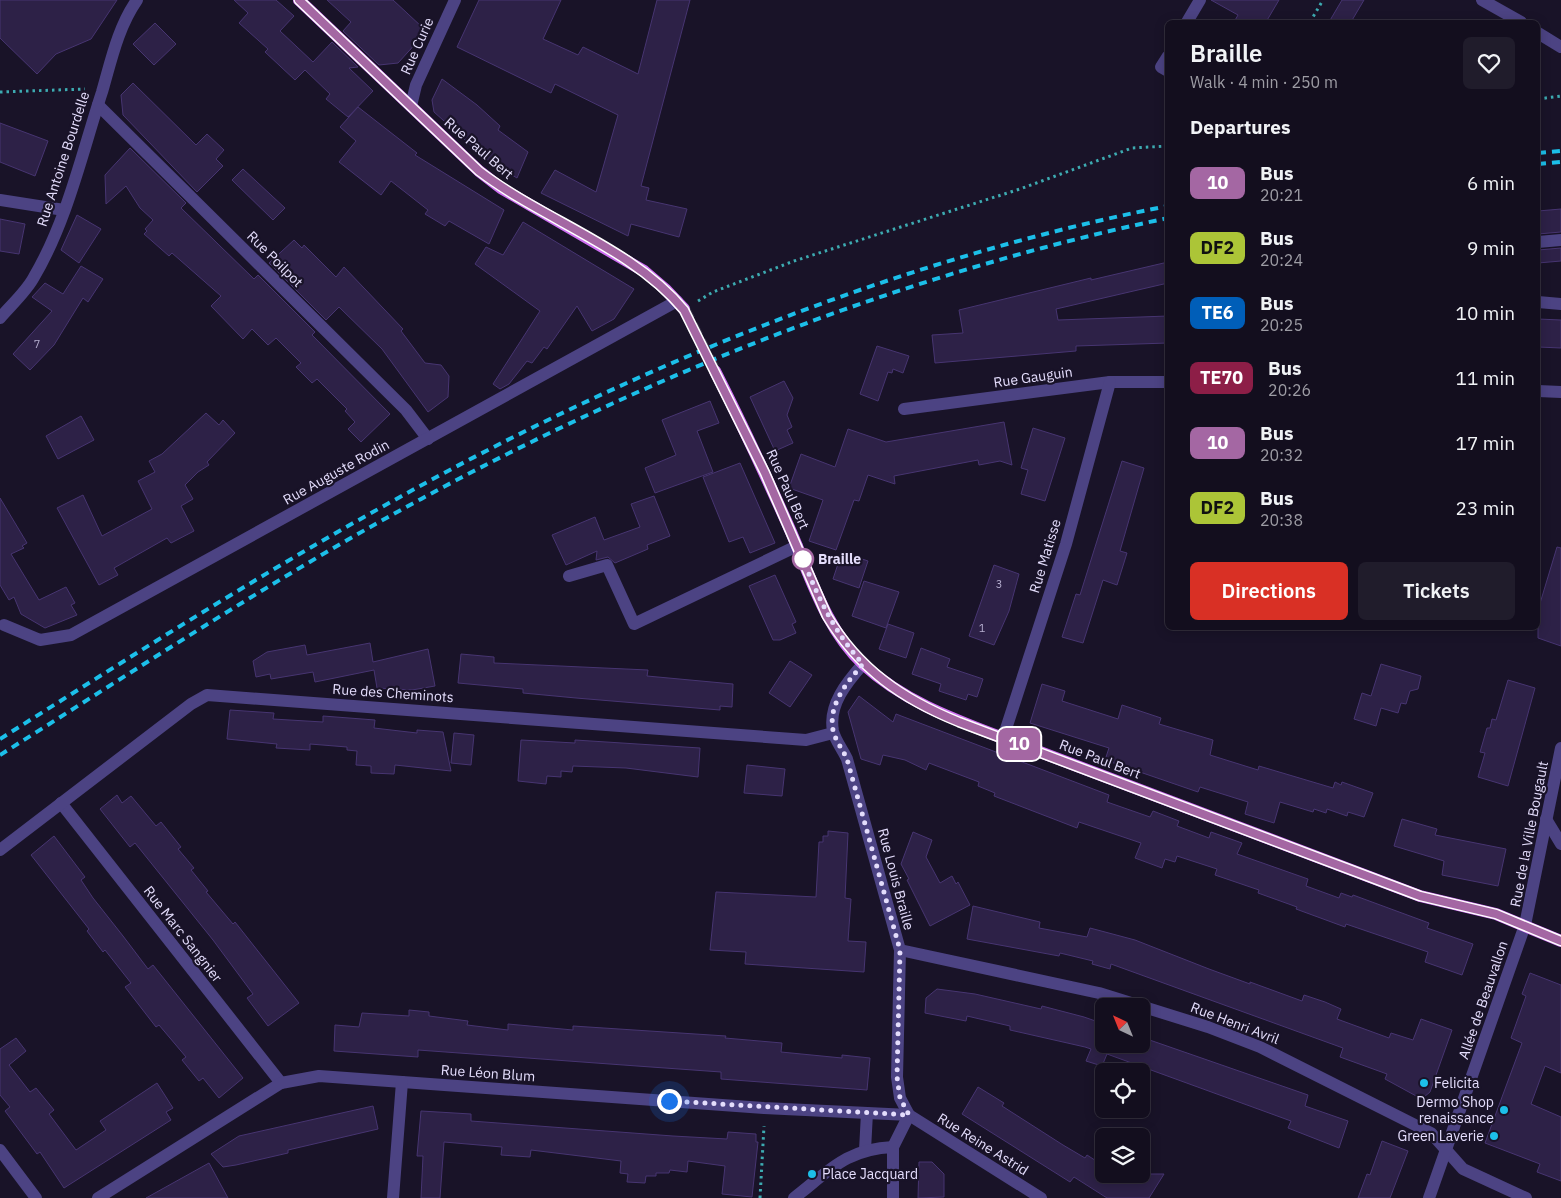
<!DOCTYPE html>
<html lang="en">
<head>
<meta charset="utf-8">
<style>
	body { margin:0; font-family:"IBM Plex Sans",sans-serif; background:#201c2b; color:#f1f3f6; height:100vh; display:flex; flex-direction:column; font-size:19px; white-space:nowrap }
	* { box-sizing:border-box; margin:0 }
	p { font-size:16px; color:#9d9ca4 }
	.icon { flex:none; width:28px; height:28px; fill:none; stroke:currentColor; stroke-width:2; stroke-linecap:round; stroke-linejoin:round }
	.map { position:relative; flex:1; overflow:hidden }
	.panel { position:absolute; left:1165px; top:20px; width:375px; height:610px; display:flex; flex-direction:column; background:#130e1e; border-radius:8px; box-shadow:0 2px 12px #0003,0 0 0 1px #322e3c }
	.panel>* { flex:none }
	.badge { padding:0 10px; border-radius:8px; font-size:18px; line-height:32px }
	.needle { width:32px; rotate:317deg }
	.fabs { position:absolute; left:1095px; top:998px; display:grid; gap:10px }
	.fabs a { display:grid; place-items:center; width:55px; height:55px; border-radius:8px; background:#130e1e; box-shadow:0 2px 12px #0003,0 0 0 1px #322e3c; font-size:25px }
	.you { position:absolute; width:25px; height:25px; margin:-12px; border:4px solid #fff; border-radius:50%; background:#1a73e8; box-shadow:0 0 0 8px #1a73e833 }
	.map>.badge { position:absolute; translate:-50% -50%; box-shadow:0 0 0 2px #fff }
	h2 { padding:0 25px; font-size:19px; line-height:45px }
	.round { display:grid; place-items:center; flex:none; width:52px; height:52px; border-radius:8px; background:#201c2b }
	.headline { display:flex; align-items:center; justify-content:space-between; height:85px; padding:0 25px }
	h1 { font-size:24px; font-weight:600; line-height:38px }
	.action { display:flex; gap:10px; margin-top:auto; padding:10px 25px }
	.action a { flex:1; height:58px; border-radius:8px; background:#d93025; color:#fff; font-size:20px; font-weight:600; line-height:58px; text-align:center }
	.action a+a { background:#201c2b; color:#f1f3f6 }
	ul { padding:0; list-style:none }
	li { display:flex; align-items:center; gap:15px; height:65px; padding:0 25px }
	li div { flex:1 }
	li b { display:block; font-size:19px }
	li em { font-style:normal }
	li .badge { min-width:55px; font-weight:700; text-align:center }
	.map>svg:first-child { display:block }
	.building { fill:#2d2147; stroke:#473571 }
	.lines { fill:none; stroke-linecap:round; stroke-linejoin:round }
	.major-tunnel { stroke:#373148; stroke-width:12; stroke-dasharray:12 6; stroke-linecap:butt }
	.path { stroke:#3dabb1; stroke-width:3; stroke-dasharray:2.5 4; stroke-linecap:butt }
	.minor { stroke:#4c4383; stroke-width:12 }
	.major { stroke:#ce6ff1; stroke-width:12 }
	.rail { stroke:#1cbfe9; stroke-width:4; stroke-dasharray:8 6; stroke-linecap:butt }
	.line-casing { stroke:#fff; stroke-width:11 }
	.line { stroke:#a467a3; stroke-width:8 }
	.walk { stroke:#e4ddfc; stroke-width:5; stroke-dasharray:0 9 }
	.stop-dot { fill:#fff; stroke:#a467a3; stroke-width:2.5 }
	.poi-dot { fill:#1cbfe9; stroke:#191328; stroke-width:2 }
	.labels { text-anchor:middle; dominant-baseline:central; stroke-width:4.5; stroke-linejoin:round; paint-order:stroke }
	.number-label { font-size:11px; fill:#b6aecf }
	.street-label { font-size:14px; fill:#e4ddfc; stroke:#191328 }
	.stop-label { font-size:14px; font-weight:bold; fill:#e4ddfc; stroke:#191328; text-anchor:start }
	.poi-label { font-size:14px; fill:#e4ddfc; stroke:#191328; text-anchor:start }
</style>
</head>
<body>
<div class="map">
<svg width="1561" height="1198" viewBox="0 0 1561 1198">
	<rect width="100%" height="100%" fill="#191328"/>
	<g class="building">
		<path d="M0,0H117L91,39L56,54L37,74L0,38Z"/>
		<path d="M234,0H276L294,16L280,31L313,62L332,42L358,67L349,68L373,91L348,117L326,99L330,94L305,70L295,80L265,52L268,49L239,23L248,13Z"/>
		<path d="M327,0H393L422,27L418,41L398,63L379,65L343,31L351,22Z"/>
		<path d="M479,0H561L543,39L578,55L583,47L638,74L657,0H690L641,186L649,188L646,200L687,209L679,237L631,224L628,236L541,193L555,170L596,192L618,115L555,84L551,93L457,47Z"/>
		<path d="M1211,0H1279L1266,22H1234L1238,15Z"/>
		<path d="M1342,0H1364L1351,22H1329Z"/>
		<path d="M155,23L176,44L154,65L133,44Z"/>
		<path d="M442,79L477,105L500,126L498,130L528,152L517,178L470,149L472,146L434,112L432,100Z"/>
		<path d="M133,83L196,145L207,134L224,150L216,159L223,166L197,192L123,115L121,95Z"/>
		<path d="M358,107L417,153L415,155L504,210L489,244L449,221L445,226L425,214L428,210L391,181L381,195L339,162L356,141L340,127Z"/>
		<path d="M0,123L48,141L35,176L0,162Z"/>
		<path d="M130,148L186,203L181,208L254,279L258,275L315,332L312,335L390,414L361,442L348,429L355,422L345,411L347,409L317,379L312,383L296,367L301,363L276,338L268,345L252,329L243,339L211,306L221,296L172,253L169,256L144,234L147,231L145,229L153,220L140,208L126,186L106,204L105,175Z"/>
		<path d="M243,169L285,208L273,220L232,180Z"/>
		<path d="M1561,209V232L1538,234V211Z"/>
		<path d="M77,215L101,229L79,263L61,250Z"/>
		<path d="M0,219L25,224L19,254L0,251Z"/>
		<path d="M523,222L634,289L614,319L592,331L577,306L547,349L544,347L532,363L527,361L509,384L500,389L493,384L540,311L475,264L486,247L503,255Z"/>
		<path d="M294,240L302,248L304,245L336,277L344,267L403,329L401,331L425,363L441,365L449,376L448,397L428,412L382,349L339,307L326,320L269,263Z"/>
		<path d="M1561,248V261L1538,263V250Z"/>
		<path d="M1168,262V283L1056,309L1058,320L1168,316V343L1076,346V351L935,363L932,335L963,333L959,310L1091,278V280Z"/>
		<path d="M81,266L103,279L88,302L83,298L54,345L30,370L13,354L52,311L32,297L45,283L63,294Z"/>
		<path d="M1538,319L1561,320V348L1538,347Z"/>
		<path d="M877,346L909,356L903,373L893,369L892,373L888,372L878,401L860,394Z"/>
		<path d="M784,381L793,398L787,415L792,427L787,430L793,443L775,451L750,397Z"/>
		<path d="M710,401L719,423L697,431L713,472L655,493L645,468L676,455L662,420Z"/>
		<path d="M206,413L219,425L223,420L235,433L207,462L209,465L198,472L185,485L193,499L181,506L194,531L171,543L167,538L114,568L118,575L99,585L57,508L83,495L102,536L152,509L138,481L155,472L149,461L162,454Z"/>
		<path d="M81,416L94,440L58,459L46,436Z"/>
		<path d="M1004,422L1012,465L1000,461L979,465L978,460L894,476L895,484L868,475L859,501L854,500L836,550L809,541L823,500L789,488L801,454L835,467L848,429L886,442Z"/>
		<path d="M1033,428L1065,438L1045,501L1021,494L1028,470L1021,468Z"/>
		<path d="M1122,461L1144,468L1120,551L1127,553L1117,585L1103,580L1083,643L1062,637L1076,594L1080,595Z"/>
		<path d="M740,463L775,543L750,553L743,537L729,542L703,477Z"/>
		<path d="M654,496L670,536L647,545L648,549L615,563L608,557L596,560L597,551L566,565L552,535L595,517L604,540L640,527L631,504Z"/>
		<path d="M0,498L27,543L22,546L24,548L11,554L39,600L66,587L75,603L71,605L77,615L45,628L21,614L14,597L9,600L0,585Z"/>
		<path d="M1557,547L1561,548V646L1538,638V610Z"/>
		<path d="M842,552L868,561L859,588L833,579Z"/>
		<path d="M994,565L1019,574L1009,611L994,645L969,636Z"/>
		<path d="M775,575L796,622L792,624L796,633L780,640H773L749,586Z"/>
		<path d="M864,581L899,592L886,628L852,616Z"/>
		<path d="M888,624L914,633L906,658L879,649Z"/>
		<path d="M370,643L373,662L428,649L435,686L412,690L377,688L374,670L315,682L313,672L271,679L270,674L256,677L253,661L267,652L305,645L307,655Z"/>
		<path d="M921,648L950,659L947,667L983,679L977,697L968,694L966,700L939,691L941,684L912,674Z"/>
		<path d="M461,654L494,657V663L648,670L647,676L733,684L732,707L720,706V710L576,698L523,693V689L458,683Z"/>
		<path d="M790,661L812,675L790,707L769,693Z"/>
		<path d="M1381,664L1421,676L1418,689L1410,691L1406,704L1401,703L1398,713L1381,708L1376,726L1354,719L1362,693L1371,696Z"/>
		<path d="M1508,680L1535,688L1508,786L1478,777L1485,753L1480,752L1487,728H1490L1492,719L1496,720Z"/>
		<path d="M1042,684L1065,691L1062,701L1118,719L1122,705L1161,718L1159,724L1213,740L1210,755L1258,770L1259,766L1333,788L1335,782L1341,785L1342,782L1373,793L1364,817L1348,812L1347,816L1327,809L1326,813L1314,809L1313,812L1280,802L1274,823L1245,814L1248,802L1200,787L1198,792L1105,760L1109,748L1030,723Z"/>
		<path d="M859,696L893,722L896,714L1109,795L1107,802L1150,817L1153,811L1179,821L1177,826L1209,838L1211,832L1242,843L1237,854L1308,879L1306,886L1339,898L1341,893L1352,897L1353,895L1429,923L1427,928L1473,944L1462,975L1425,962L1428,952L1346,924L1345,927L1296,909L1297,907L1258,893L1259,890L1215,875L1217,869L1177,856L1175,862L1165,859L1162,868L1135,858L1141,843L1079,822L1077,828L994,796L995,793L978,786L979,782L929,763L926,770L905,760L883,755L880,765L861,759L848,712Z"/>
		<path d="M230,710L274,713L273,719L323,722V716L375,720L374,728L417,733V730L443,732L451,771L395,765L394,774L371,773V766L356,765L357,751L347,750V747L310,744V750L276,748L277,744L227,739Z"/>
		<path d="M454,733L474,735L471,765L451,763Z"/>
		<path d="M521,740L575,743V740L700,748L698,777L626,768L573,766L572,772L561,771V777L547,776L546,784L518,781Z"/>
		<path d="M747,765L785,769L782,796L744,793Z"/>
		<path d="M117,795L122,803L131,796L156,826L161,822L181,847L178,849L194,868L191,870L208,891L206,892L233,924L235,922L299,1003L268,1026L247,998L253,994L213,940L135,843L130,847L100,809Z"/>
		<path d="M1402,819L1437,829L1435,835L1506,849L1498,886L1442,875L1444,861L1394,846Z"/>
		<path d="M828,831L848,833L845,898L851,899L848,941L866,942L864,972L745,964L746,952L710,950L716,892L816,897L819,842H823V836H828Z"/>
		<path d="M913,832L932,840L926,857L940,883L952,876L956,884L958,882L970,905L930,926L907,880L909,879L901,864Z"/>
		<path d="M54,836L85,877L81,880L93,898L123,936L148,969L153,965L243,1078L219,1098L203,1078L199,1081L182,1060L186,1057L159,1025L156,1027L125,987L131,983L105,950L103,952L87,931L89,929L31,855Z"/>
		<path d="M973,906L1040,922L1039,928L1087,937L1090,928L1135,940L1209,969L1250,984V982L1302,1001L1304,995L1325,1002L1341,1009L1337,1019L1389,1038L1391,1033L1413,1040L1421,1019L1452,1030L1430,1092L1424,1097H1418L1385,1079L1387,1074L1340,1057L1343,1048L1111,964L1110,969L1092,964L1093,961L1060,953L1059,956L967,939Z"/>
		<path d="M1530,973L1561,985V1073L1545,1066L1531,1104L1561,1117V1181L1537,1172L1540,1164L1485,1143L1522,1043L1511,1038L1526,996L1522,994Z"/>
		<path d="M937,989L975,994L1041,1009L1042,1006L1084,1017L1104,1024V1044H1141V1037L1308,1095L1305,1106L1348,1121L1339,1148L1288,1128L1291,1121L1107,1054L1102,1066L1086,1061L1091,1049L1085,1047L1010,1030V1026L967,1016L966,1021L925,1013L926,998Z"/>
		<path d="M409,1010L429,1012V1016L468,1021L467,1025L508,1030V1024L573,1030V1026L726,1036L725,1038L782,1043L781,1052L842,1058V1055L870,1058L867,1090L721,1079V1072L637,1066L418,1050V1057L334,1051L335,1025L359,1027L362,1013L409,1016Z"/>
		<path d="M16,1038L26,1051L9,1065L30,1092L36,1088L54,1110L49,1114L76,1150L106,1130L100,1121L157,1083L173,1108L166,1112L171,1120L64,1188L40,1152L37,1154L5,1111L10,1107L0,1095V1049Z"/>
		<path d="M978,1087L1004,1103L1002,1106L1063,1145L1085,1158L1087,1155L1104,1166V1174H1164L1149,1198H1107L1074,1177L1070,1182L962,1114Z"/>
		<path d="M373,1106L378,1129L288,1150V1153L236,1165L223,1167L211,1154L239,1136Z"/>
		<path d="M421,1111L471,1114V1121L673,1136L727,1139L728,1132L756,1134V1142H758L752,1197L722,1194L725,1166L688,1161L687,1172L670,1170L669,1173H656V1176H646L645,1183L627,1182L628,1174L620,1173L621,1161L531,1150L530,1157L501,1155L502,1147L444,1142L440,1198H421L423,1156H417Z"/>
		<path d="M1382,1141L1408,1151L1390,1198H1358L1367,1174L1370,1175Z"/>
		<path d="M919,1162H932L944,1174V1197L918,1198Z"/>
		<path d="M209,1163L228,1198H146Z"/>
	</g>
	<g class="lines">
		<path class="major-tunnel" d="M684,309L715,371"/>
		<g class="path">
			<path d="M1310,22L1323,0"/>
			<path d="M0,92L85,89"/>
			<path d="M1538,99L1561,96"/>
			<path d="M698,301L713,292L794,261L1020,189L1132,148L1168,146"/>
			<path d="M760,1198L764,1126"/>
		</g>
		<g class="minor">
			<path d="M1482,0L1521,22"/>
			<path d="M1187,22L1200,0"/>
			<path d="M1538,33L1561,47"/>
			<path d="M1168,56L1161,67L1168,71"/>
			<path d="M98,105L406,410L428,439"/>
			<path d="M411,106L416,85L455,0"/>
			<path d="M0,200L64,210"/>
			<path d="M1538,242L1561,240"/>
			<path d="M1538,302L1561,304"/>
			<path d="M0,318C11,305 26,292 34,277C67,221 82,153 102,92C111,61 118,27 137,0"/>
			<path d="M1538,391L1561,392"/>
			<path d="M904,409L1110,382H1168"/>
			<path d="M569,576L607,565L634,624L797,546"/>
			<path d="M4,625L40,640L71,635L677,301"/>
			<path d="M863,664C847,682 828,705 833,731C835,740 843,750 847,759L900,950L897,1077L900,1098L909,1115"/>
			<path d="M1003,738L1066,544L1110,382"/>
			<path d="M61,803L281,1083"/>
			<path d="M1546,819L1561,844"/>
			<path d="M0,850L191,704L207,695L806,740L833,733"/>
			<path d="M900,950L1099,993L1208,1027L1260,1047L1431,1133L1463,1169L1526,1198"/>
			<path d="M0,1150L36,1198"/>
			<path d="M865,1150L867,1113"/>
			<path d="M98,1198L281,1083L319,1076L764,1108L909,1115L1041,1198"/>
			<path d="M393,1198L402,1082"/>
			<path d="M794,1198C829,1171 846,1149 893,1147"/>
			<path d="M893,1198V1147L909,1115"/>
			<path d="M1429,1198L1525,925L1561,748"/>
		</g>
		<g class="major">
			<path d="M299,0L479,171L501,188L644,271L665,289L684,309"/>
			<path d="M715,371C742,424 767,478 791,532C811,578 826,629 863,664C903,701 953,719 1003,738L1420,896L1496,914L1561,941"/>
		</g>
		<g class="rail">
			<path d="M1538,153L1561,151"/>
			<path d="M1538,164L1561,162"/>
			<path d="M0,739C132,656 263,572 400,497C636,366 902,258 1168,206"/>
			<path d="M0,755C136,670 270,581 410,505C648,375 902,274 1168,218"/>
		</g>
	</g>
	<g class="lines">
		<g class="line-casing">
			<path id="line" d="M299,0L479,171C543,220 633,248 684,310L765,473L827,616C859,669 902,699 959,722L1420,896L1496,914L1561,941"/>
		</g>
		<use href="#line" class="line"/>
		<path class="walk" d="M669,1101L909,1115L900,1098L897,1077L900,950L847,759C843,750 835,740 833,730C828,705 847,682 863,664C835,633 818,598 803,559"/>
	</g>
	<circle class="stop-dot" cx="803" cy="559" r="10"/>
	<g class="poi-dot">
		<circle cx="1424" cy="1083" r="5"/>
		<circle cx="1504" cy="1110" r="5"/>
		<circle cx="1494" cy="1136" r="5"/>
		<circle cx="812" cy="1174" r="5"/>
	</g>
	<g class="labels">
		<g class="number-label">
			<text x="37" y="344">7</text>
			<text x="999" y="584">3</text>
			<text x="982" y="628">1</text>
		</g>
		<g class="street-label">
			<text transform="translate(417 46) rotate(-66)">Rue Curie</text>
			<text transform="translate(479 148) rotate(41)">Rue Paul Bert</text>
			<text transform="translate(63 159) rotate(-72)">Rue Antoine Bourdelle</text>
			<text transform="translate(275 259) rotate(45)">Rue Poilpot</text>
			<text transform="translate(1033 377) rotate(-8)">Rue Gauguin</text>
			<text transform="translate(336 472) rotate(-29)">Rue Auguste Rodin</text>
			<text transform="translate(788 489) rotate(66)">Rue Paul Bert</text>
			<text transform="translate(1045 556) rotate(-73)">Rue Matisse</text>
			<text transform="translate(393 693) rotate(4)">Rue des Cheminots</text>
			<text transform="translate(1100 759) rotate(21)">Rue Paul Bert</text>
			<text transform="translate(1529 834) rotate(-79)">Rue de la Ville Bougault</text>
			<text transform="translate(896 879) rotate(75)">Rue Louis Braille</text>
			<text transform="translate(183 934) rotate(52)">Rue Marc Sangnier</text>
			<text transform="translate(1483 1000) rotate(-71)">Allée de Beauvallon</text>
			<text transform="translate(1235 1023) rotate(21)">Rue Henri Avril</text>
			<text transform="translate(488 1073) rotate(4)">Rue Léon Blum</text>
			<text transform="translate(983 1144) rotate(32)">Rue Reine Astrid</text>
		</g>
		<g class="stop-label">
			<text x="818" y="559">Braille</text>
		</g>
		<g class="poi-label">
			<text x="1434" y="1083">Felicita</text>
			<text x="1494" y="1102" text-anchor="end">Dermo Shop<tspan x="1494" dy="16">renaissance</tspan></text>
			<text x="1484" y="1136" text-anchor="end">Green Laverie</text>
			<text x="822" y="1174">Place Jacquard</text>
		</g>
	</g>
</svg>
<div class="fabs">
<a><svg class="needle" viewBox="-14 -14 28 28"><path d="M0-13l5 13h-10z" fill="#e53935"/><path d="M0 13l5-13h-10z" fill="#9d9ca4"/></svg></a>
<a><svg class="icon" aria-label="locate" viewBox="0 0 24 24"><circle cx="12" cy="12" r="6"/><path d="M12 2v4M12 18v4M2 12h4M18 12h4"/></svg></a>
<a><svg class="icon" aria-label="layers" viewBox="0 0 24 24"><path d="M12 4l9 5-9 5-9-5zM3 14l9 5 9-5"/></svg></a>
</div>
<div class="you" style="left:669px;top:1101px"></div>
<b class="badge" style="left:1019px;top:744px;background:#a467a3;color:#fff">10</b>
<section class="panel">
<div class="headline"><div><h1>Braille</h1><p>Walk · 4 min · 250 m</p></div><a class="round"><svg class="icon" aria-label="heart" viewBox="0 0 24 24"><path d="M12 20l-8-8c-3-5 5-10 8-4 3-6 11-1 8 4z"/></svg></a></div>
<h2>Departures</h2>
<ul>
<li><span class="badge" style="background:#a467a3;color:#fff">10</span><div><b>Bus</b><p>20:21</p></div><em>6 min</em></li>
<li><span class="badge" style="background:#acc537;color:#111">DF2</span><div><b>Bus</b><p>20:24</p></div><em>9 min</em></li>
<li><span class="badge" style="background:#005eb8;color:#fff">TE6</span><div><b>Bus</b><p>20:25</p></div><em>10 min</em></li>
<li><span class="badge" style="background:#8d1e47;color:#fff">TE70</span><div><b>Bus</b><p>20:26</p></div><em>11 min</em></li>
<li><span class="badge" style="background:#a467a3;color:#fff">10</span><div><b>Bus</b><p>20:32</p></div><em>17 min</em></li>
<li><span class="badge" style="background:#acc537;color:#111">DF2</span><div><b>Bus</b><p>20:38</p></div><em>23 min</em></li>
</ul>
<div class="action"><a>Directions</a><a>Tickets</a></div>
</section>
</div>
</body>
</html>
